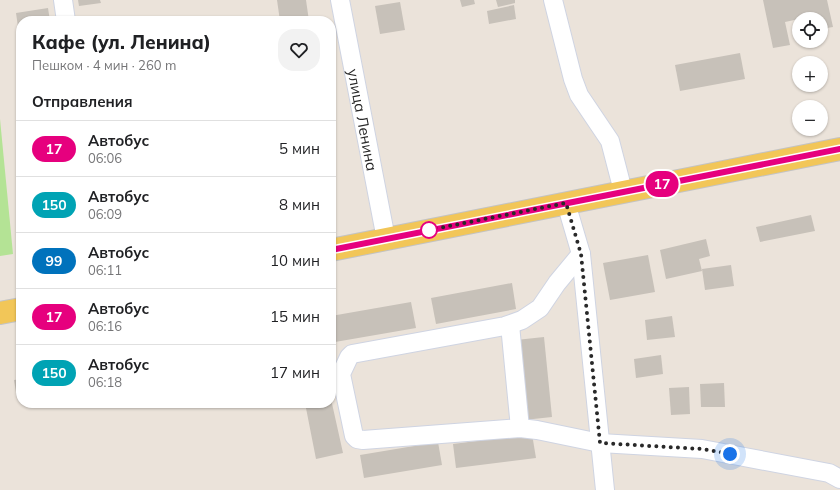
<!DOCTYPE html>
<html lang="ru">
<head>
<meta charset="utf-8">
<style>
	body { margin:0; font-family:Mulish,sans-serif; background:#f2f2f2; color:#202124; height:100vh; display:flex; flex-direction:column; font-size:15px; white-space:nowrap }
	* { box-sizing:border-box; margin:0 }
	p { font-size:13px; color:#757577 }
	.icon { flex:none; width:22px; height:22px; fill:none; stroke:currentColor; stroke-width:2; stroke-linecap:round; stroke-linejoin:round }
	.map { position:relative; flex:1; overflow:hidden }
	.sheet { position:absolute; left:16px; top:16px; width:320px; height:392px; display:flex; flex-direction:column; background:#fff; border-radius:16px; box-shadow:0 1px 3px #0004 }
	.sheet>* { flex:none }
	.badge { padding:0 8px; border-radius:13px; font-size:14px; line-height:26px }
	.buttons { position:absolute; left:792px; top:12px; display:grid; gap:8px }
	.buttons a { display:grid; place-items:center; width:36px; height:36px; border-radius:50%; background:#fff; box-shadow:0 1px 3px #0004; font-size:20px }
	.you { position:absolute; width:20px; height:20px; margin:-10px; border:3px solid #fff; border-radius:50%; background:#1a73e8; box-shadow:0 0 0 6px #1a73e833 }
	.map>.badge { position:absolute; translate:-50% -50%; box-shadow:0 0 0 2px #fff }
	h2 { padding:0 16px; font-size:15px; line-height:36px }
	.round { display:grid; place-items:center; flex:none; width:42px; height:42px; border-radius:16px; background:#f2f2f2 }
	.head { display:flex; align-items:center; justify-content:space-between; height:68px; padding:0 16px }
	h1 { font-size:19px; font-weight:800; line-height:30px }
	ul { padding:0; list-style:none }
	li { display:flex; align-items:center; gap:12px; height:56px; padding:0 16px; border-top:1px solid #e0e0e0 }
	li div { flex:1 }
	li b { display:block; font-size:15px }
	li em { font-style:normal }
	li .badge { min-width:44px; font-weight:700; text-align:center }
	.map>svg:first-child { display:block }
	.green { fill:#b4e395 }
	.building { fill:#c7c1b9 }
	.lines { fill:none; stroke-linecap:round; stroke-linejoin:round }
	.minor-casing { stroke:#cfd4e2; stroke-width:20 }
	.major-casing { stroke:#c3c3c3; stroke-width:24 }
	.minor { stroke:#fff; stroke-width:18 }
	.major { stroke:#f2c658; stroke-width:22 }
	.line-casing { stroke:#fff; stroke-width:9 }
	.line { stroke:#e6007e; stroke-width:6 }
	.walk { stroke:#292929; stroke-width:4; stroke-dasharray:0 7.2 }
	.stop-dot { fill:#fff; stroke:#e6007e; stroke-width:2 }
	.labels { text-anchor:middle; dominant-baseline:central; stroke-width:3; stroke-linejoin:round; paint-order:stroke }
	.street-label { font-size:15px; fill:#292929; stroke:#fff }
</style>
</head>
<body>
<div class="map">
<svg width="840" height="490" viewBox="0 0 840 490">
	<rect width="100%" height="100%" fill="#ebe3da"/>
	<path class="green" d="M0,119L13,254L0,256Z"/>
	<g class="building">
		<path d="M78,0H100L101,3L79,6Z"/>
		<path d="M277,0H306L309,21H280Z"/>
		<path d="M460,0H474L475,4L462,7Z"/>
		<path d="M496,0H515V3L498,7Z"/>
		<path d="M763,0H827L833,27L821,29V19H799L785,22L790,45L773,48Z"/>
		<path d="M400,2L405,30L380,34L375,6Z"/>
		<path d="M514,5L516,19L489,24L487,11Z"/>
		<path d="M48,8L50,21H21V26L18,27L16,13Z"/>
		<path d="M740,53L745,79L680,91L675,65Z"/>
		<path d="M811,215L815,231L760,242L756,227Z"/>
		<path d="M706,239L710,256L699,259L702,271L666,279L660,250Z"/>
		<path d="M648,255L655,292L610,300L603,263Z"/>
		<path d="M731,265L734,286L705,290L702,269Z"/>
		<path d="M512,283L516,309L436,324L431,298Z"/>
		<path d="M411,302L416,328L335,342L331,316Z"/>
		<path d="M672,316L675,337L647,340L645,320Z"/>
		<path d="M544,337L552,417L524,420L516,340Z"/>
		<path d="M661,355L663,374L636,378L634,359Z"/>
		<path d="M21,379V398H17L14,380Z"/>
		<path d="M724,383L725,407H701L700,384Z"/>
		<path d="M689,387L690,414L671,415L669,388Z"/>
		<path d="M331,399L343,453L316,459L305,403H331Z"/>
		<path d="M532,434L536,458L456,468L453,444Z"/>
		<path d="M438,442L442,465L364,478L360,455Z"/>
	</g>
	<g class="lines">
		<g class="minor-casing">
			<g id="minor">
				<path d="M63,0L66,21"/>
				<path id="s1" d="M340,0L386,239"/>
				<path d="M553,0L573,79L579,95L610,141L623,191"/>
				<path d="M566,203L581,254L605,490"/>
				<path d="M581,254L557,283L540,308L522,320L505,326L352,354L349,357L341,374L354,436L357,439L363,440L520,428L537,430L600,443L702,449L829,473L840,479"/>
				<path d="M510,325L520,428"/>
			</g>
		</g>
		<g class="major-casing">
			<g id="major">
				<path d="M331,250L840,149"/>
				<path d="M0,313L21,309"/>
			</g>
		</g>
		<use href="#minor" class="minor"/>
		<use href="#major" class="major"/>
	</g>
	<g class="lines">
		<g class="line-casing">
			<path id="line" d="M331,250L840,149"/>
		</g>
		<use href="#line" class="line"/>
		<path class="walk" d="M429,230L566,203L581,254L600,443L702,449L730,454"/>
	</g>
	<circle class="stop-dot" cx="429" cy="230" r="8"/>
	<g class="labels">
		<g class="street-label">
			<text stroke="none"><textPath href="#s1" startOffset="122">улица Ленина</textPath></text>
		</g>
	</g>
</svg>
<div class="buttons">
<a><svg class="icon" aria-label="locate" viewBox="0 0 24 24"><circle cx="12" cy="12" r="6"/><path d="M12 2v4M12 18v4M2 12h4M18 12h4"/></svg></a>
<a>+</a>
<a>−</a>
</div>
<div class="you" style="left:730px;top:454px"></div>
<b class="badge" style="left:662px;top:184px;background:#e6007e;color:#fff">17</b>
<section class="sheet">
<div class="head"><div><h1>Кафе (ул. Ленина)</h1><p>Пешком · 4 мин · 260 m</p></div><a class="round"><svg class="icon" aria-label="heart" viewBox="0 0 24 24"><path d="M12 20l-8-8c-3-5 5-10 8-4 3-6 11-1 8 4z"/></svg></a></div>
<h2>Отправления</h2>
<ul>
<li><span class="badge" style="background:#e6007e;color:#fff">17</span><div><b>Автобус</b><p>06:06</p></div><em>5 мин</em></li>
<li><span class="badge" style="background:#00a3b4;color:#fff">150</span><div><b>Автобус</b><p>06:09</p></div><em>8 мин</em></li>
<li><span class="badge" style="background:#0072bc;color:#fff">99</span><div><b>Автобус</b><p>06:11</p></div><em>10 мин</em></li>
<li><span class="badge" style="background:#e6007e;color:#fff">17</span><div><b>Автобус</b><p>06:16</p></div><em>15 мин</em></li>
<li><span class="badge" style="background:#00a3b4;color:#fff">150</span><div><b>Автобус</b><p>06:18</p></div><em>17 мин</em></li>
</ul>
</section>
</div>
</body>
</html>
